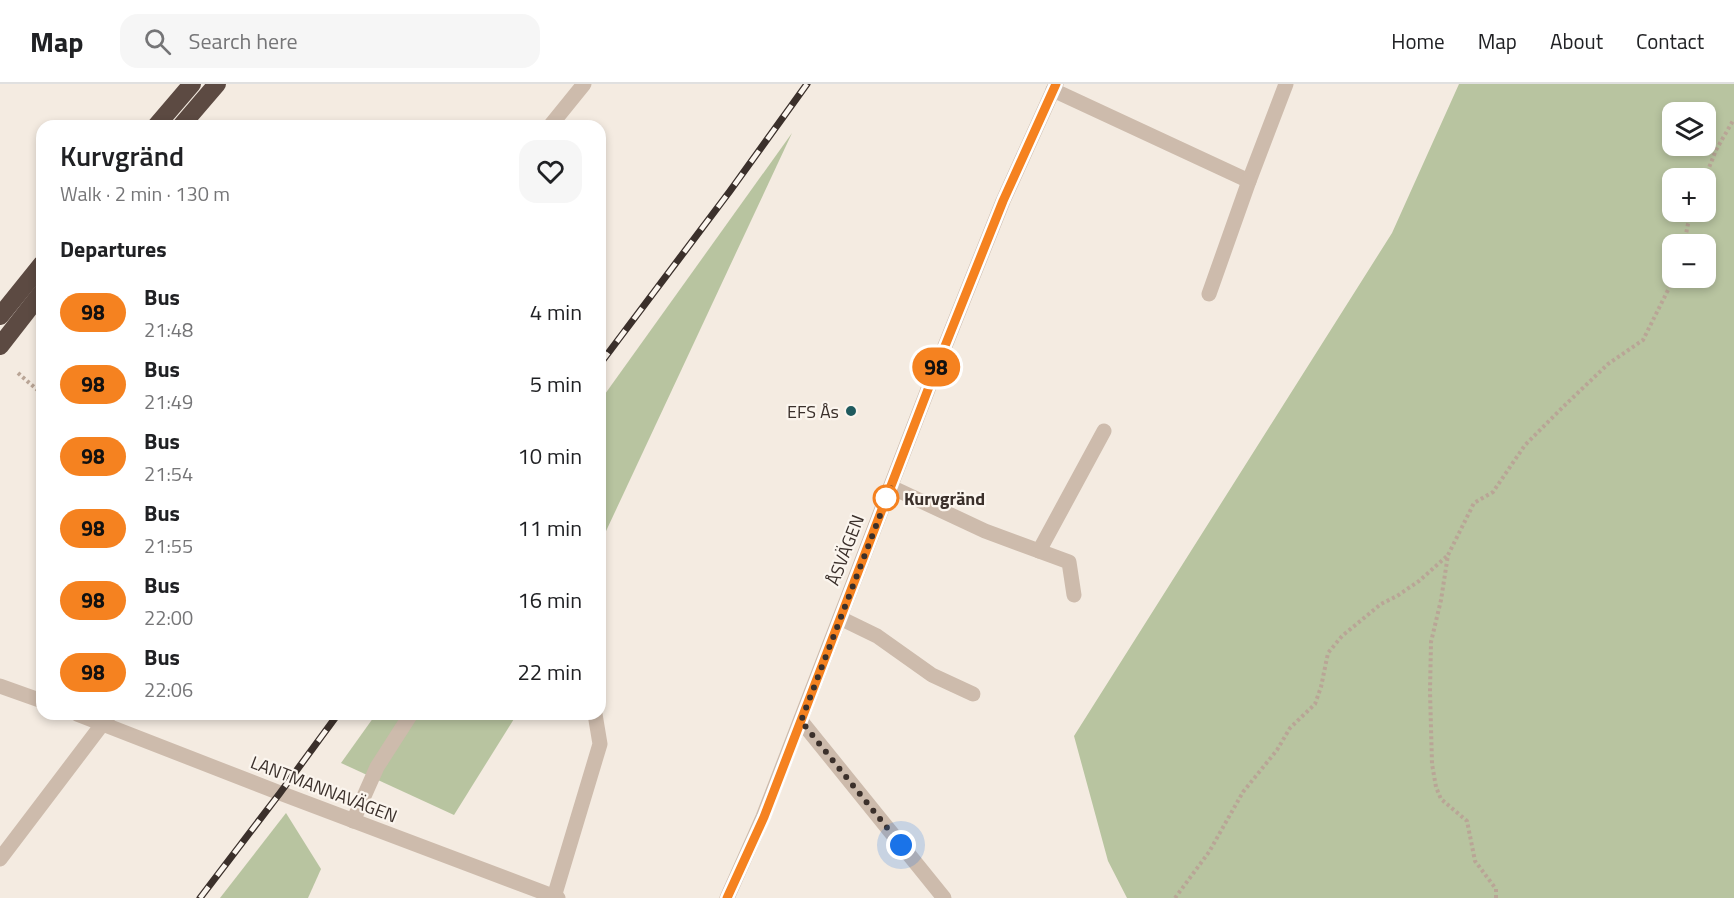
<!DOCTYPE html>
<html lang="en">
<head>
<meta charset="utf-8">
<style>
	body { margin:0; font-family:"Titillium Web",sans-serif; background:#f6f6f6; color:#202124; height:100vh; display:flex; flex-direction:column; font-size:22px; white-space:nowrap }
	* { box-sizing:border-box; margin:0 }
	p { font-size:20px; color:#757577 }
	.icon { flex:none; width:33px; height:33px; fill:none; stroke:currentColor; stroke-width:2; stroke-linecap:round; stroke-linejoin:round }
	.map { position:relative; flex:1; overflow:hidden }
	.details { position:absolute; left:36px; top:36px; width:570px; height:600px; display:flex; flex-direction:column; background:#fff; border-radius:18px; box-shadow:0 3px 9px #0003 }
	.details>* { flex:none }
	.badge { padding:0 12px; border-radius:20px; font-size:21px; line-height:39px }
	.tools { position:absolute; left:1662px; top:18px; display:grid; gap:12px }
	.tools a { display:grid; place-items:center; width:54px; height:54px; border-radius:12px; background:#fff; box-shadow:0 3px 9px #0003; font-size:30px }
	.you { position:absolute; width:30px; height:30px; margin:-15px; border:4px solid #fff; border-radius:50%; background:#1a73e8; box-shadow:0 0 0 9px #1a73e833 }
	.map>.badge { position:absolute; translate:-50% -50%; box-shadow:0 0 0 3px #fff }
	h2 { padding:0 24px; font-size:22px; line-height:54px }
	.round { display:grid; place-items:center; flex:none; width:63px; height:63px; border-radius:18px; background:#f6f6f6 }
	.overview { display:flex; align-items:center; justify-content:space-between; height:102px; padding:0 24px }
	h1 { font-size:28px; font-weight:600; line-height:45px }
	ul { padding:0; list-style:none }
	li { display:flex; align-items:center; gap:18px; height:72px; padding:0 24px }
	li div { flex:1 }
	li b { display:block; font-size:22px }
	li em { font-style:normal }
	li .badge { min-width:66px; font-weight:700; text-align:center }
	header { display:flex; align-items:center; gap:36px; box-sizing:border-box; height:84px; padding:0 30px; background:#fff; border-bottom:2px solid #e0e0e0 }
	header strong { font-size:28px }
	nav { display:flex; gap:33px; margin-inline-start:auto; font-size:21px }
	.search { width:420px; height:54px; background:#f6f6f6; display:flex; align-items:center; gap:15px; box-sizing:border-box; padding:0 21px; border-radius:18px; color:#757577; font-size:22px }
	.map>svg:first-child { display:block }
	.green { fill:#b8c4a0; fill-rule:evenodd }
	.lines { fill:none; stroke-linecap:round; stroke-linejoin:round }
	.path { stroke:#b9a596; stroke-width:4; stroke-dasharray:3 3; stroke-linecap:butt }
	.minor { stroke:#cdbbac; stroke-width:15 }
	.highway { stroke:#5c4a42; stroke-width:18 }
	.rail-casing { stroke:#3b302b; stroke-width:7 }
	.rail { stroke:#fbf5ee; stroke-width:4.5; stroke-dasharray:14; stroke-linecap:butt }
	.line-casing { stroke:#fff; stroke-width:14 }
	.line { stroke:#f58220; stroke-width:9 }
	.walk { stroke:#3b302b; stroke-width:6; stroke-dasharray:0 10.8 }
	.poi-dot { fill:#1f5a5e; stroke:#fbf5ee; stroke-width:2 }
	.stop-dot { fill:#fff; stroke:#f58220; stroke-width:3 }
	.labels { text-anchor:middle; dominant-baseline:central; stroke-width:4.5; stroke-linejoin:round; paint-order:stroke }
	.poi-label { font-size:18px; fill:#3b302b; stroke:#fbf5ee; text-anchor:end }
	.stop-label { font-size:18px; font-weight:bold; fill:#3b302b; stroke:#fbf5ee; text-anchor:start }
	.street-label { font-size:18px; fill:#3b302b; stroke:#fbf5ee }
</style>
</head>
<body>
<header>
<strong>Map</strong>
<div class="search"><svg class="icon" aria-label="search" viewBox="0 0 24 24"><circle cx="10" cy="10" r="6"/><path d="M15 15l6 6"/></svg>Search here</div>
<nav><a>Home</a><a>Map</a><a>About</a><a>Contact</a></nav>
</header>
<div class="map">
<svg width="1734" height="814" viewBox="0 0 1734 814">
	<rect width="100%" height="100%" fill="#f4ebe1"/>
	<g class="green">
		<path d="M1459,0H1734V814H1127L1108,777L1074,652L1392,149ZM1706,28V62H1672V28ZM1706,94V128H1672V94ZM1672,160H1706V194H1672Z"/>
		<path d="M792,49L600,460V317Z"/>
		<path d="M376,630H517L454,731L341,679Z"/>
		<path d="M286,729L321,785L308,814H220Z"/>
	</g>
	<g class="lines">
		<g class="path">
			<path d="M1705,94L1716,66L1734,35"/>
			<path d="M1684,160L1688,140L1693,128"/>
			<path d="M18,289L42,310"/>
			<path d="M1175,814L1209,768L1243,708L1277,666L1290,644L1315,620L1321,603L1328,569L1342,552L1381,520L1397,512L1419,497L1448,471"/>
			<path d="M1496,814V805L1475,777L1467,737L1441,715L1436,703L1432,680L1430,607L1431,558L1441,516L1448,471L1474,419L1493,408L1525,361L1564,322L1608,280L1643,256L1674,194"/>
		</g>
		<g class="minor">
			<path d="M1053,6L1249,97"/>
			<path d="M550,42L584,0"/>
			<path d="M1209,210L1249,97L1286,0"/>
			<path d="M891,403L985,447L1069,478L1074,511"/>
			<path d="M1039,467L1104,347"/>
			<path d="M840,534L877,552L932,591L973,610"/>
			<path d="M0,602L42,617"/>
			<path d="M77,630L280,709L558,814"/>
			<path d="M801,637L944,814"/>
			<path d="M353,737L377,683L411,630"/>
			<path d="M0,775L110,630"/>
			<path d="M554,813L600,660L595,630"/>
			<path d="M727,814L763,733L937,282L1003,117L1056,0"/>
		</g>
		<g class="highway">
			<path d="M156,42L192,0"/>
			<path d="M181,42L217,0"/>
			<path d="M0,232L42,180"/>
			<path d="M0,262L42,208"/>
		</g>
		<g class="rail-casing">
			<g id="rail">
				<path d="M600,280L730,107L807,0"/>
				<path d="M200,814L280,709L338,630"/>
			</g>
		</g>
		<use href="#rail" class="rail"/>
	</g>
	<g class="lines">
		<g class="line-casing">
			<path id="line" d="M727,814L764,733L937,282L1003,117L1056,0"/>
		</g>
		<use href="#line" class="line"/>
		<path class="walk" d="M886,414L891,403L801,637L901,761"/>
	</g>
	<circle class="poi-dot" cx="851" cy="327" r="6"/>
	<circle class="stop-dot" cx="886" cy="414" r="12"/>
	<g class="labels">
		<g class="poi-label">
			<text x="839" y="327">EFS Ås</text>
		</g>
		<g class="stop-label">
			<text x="904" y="414">Kurvgränd</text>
		</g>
		<g class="street-label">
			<text transform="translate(845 466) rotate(-69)">ÅSVÄGEN</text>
			<text transform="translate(324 705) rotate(21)">LANTMANNAVÄGEN</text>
		</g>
	</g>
</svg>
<div class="tools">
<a><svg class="icon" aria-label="layers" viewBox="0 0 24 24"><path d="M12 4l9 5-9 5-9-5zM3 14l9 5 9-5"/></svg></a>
<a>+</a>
<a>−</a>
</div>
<div class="you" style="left:901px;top:761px"></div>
<b class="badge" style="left:936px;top:283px;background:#f58220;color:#111">98</b>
<section class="details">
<div class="overview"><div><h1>Kurvgränd</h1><p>Walk · 2 min · 130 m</p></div><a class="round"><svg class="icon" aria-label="heart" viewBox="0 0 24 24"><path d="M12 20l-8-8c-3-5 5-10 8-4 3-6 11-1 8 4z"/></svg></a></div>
<h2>Departures</h2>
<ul>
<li><span class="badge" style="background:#f58220;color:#111">98</span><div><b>Bus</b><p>21:48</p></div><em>4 min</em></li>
<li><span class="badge" style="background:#f58220;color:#111">98</span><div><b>Bus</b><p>21:49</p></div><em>5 min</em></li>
<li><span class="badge" style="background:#f58220;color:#111">98</span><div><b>Bus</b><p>21:54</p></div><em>10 min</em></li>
<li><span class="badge" style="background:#f58220;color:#111">98</span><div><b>Bus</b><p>21:55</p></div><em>11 min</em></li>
<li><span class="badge" style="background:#f58220;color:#111">98</span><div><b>Bus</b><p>22:00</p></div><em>16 min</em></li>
<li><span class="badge" style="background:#f58220;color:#111">98</span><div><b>Bus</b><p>22:06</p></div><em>22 min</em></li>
</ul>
</section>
</div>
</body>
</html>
